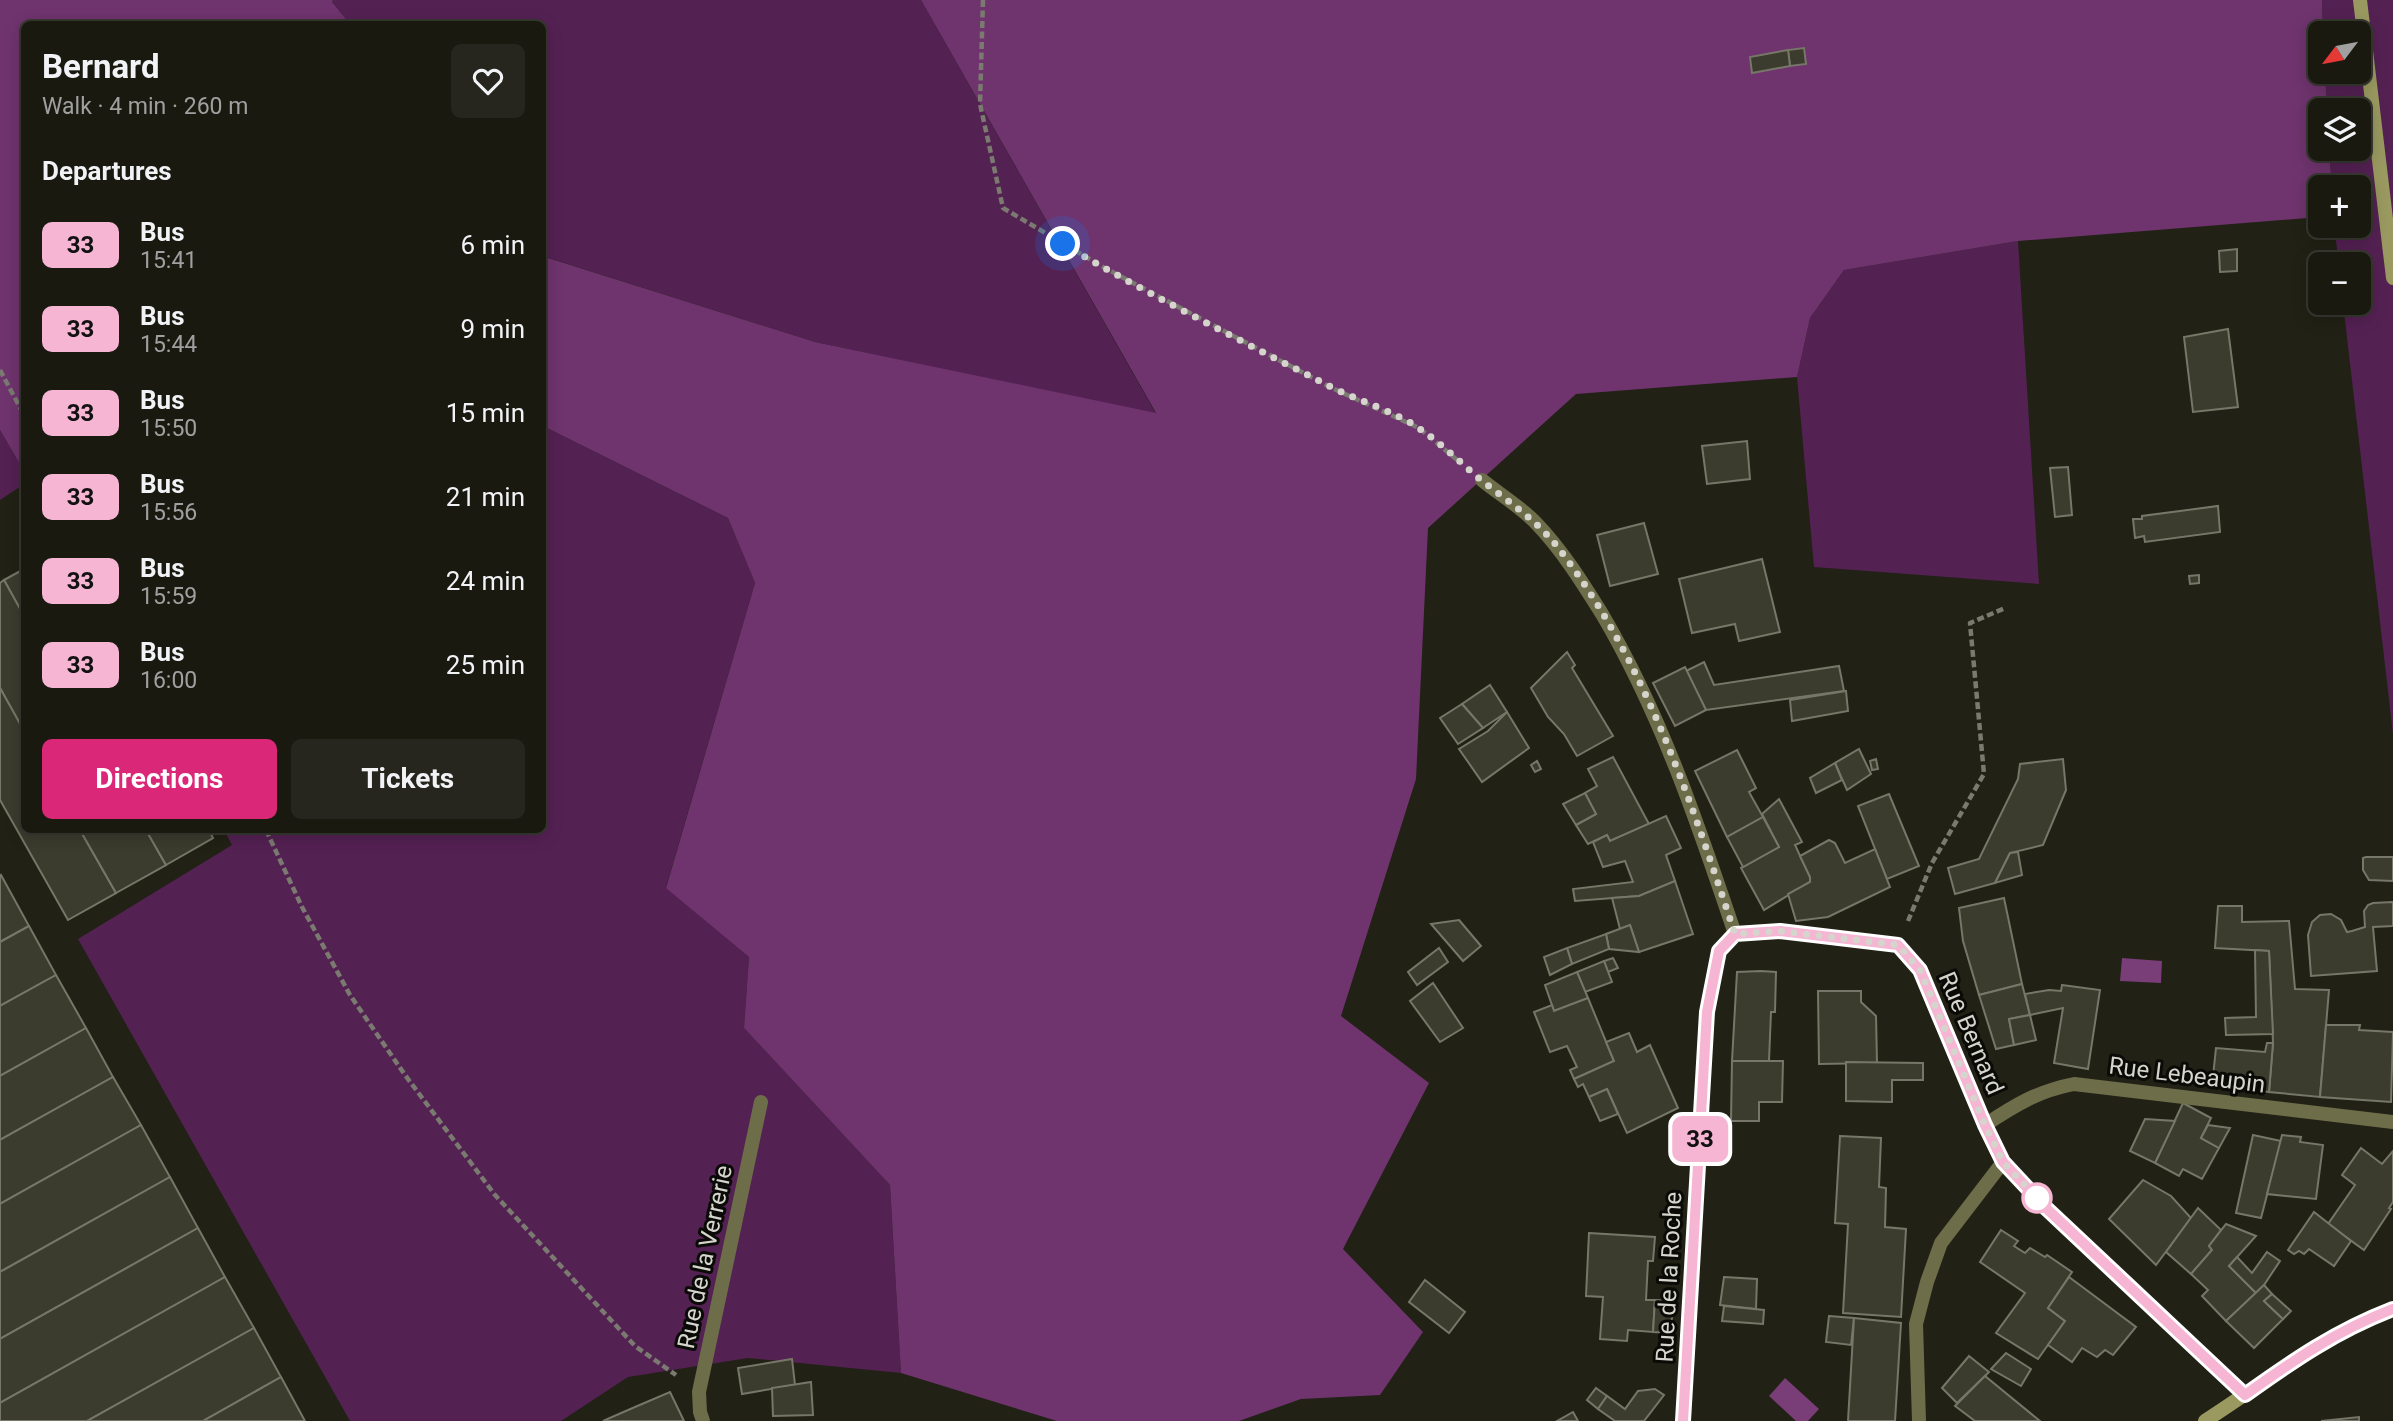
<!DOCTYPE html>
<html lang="en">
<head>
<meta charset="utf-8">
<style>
	body { margin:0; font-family:Roboto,sans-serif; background:#26261e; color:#f1f3f6; height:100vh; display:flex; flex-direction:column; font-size:26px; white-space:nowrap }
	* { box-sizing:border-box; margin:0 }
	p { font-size:23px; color:#9fa09f }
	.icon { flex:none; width:38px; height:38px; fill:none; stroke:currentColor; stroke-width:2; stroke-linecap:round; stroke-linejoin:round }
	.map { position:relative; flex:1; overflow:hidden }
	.details { position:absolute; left:21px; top:21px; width:525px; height:812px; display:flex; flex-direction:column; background:#191910; border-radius:10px; box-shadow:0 4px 18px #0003,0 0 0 2px #373830 }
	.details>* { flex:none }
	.badge { padding:0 14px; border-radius:10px; font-size:24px; line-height:46px }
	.needle { width:46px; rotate:238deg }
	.controls { position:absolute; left:2308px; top:21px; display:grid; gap:14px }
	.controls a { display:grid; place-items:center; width:63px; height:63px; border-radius:10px; background:#191910; box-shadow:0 4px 18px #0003,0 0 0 2px #373830; font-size:35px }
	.you { position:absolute; width:35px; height:35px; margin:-18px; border:5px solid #fff; border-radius:50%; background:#1a73e8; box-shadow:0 0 0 10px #1a73e833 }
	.map>.badge { position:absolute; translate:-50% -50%; box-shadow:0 0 0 4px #fff }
	h2 { padding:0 21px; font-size:26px; line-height:63px }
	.round { display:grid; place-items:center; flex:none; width:74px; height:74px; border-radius:10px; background:#26261e }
	.summary { display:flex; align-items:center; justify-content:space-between; height:119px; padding:0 21px }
	h1 { font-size:33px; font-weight:700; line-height:52px }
	.primary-button { display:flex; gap:14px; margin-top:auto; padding:14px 21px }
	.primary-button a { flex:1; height:80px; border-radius:10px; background:#db2777; color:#fff; font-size:28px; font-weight:700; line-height:80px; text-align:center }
	.primary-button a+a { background:#26261e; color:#f1f3f6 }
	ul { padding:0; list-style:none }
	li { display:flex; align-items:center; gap:21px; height:84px; padding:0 21px }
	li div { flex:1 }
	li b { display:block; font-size:26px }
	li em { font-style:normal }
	li .badge { min-width:77px; font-weight:700; text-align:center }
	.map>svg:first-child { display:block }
	.green { fill:#542153 }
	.forest { fill:#6f346e }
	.water { fill:#793d77 }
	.building { fill:#3b3b2e; stroke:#767768; stroke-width:2 }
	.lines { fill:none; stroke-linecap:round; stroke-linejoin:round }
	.path { stroke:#7a7a70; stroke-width:4.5; stroke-dasharray:7 3.5; stroke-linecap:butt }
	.street { stroke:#6d6d4a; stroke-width:14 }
	.secondary { stroke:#999960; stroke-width:14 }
	.line-casing { stroke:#fff; stroke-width:16 }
	.line { stroke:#f5b5d3; stroke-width:10 }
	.walk { stroke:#d5d5cd; stroke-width:7; stroke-dasharray:0 12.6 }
	.stop-dot { fill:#fff; stroke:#f5b5d3; stroke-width:3.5 }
	.labels { text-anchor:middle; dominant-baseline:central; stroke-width:6; stroke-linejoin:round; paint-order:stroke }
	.street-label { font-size:24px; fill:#d5d5cd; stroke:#0a0a06 }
</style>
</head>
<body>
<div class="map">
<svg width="2393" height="1421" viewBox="0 0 2393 1421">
	<rect width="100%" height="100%" fill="#212115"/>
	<g class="green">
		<path d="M333,0H921L1156,414L815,342L543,256L542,24H350L332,2Z"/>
		<path d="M2322,0H2393V734L2343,303H2359V264H2339L2334,226H2359V187H2332L2329,149H2359V110H2327L2325,72H2359V33H2323Z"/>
		<path d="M2018,241L2039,584L1814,567L1797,377L1810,318L1844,270Z"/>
		<path d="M543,426L728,518L755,583L666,887L749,957L744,1028L890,1185L901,1373L748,1358L628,1377L561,1421H350L78,939L232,845L224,830H542Z"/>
		<path d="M0,430L24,471V484L0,500Z"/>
	</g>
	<g class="forest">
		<path d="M0,0H333L332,2L350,24H24V471L0,430Z"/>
		<path d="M921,0H2322L2323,33H2320V72H2325L2327,110H2320V149H2329L2332,187H2320V217L2018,241L1844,270L1810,318L1797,377L1576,394L1428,528L1416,779L1341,1016L1429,1083L1343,1249L1423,1332L1380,1395L1301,1399L1239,1421H1057L901,1373L890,1185L744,1028L749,957L666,888L755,583L728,518L543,426L542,256L815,342L1156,413Z"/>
	</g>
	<g class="water">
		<path d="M2122,958L2162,961L2161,983L2120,981Z"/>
		<path d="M1785,1378L1819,1409L1808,1421H1796L1769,1396Z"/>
	</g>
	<g class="building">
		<path d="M1804,48L1806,64L1790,66L1788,50Z"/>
		<path d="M1788,50L1790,66L1752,73L1750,57Z"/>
		<path d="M2237,249V271L2220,272L2219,251Z"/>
		<path d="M2228,329L2238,407L2193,412L2184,337Z"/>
		<path d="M1747,441L1750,479L1707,484L1702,446Z"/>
		<path d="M2068,467L2072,515L2055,517L2050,468Z"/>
		<path d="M2218,506L2220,532L2145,542L2144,536L2135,538L2133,519H2142V516Z"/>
		<path d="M1644,523L1658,574L1610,586L1597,535Z"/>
		<path d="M1762,559L1780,632L1739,641L1735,624L1692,633L1679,579Z"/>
		<path d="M24,569V616L4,580Z"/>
		<path d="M2199,575V583L2190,584L2189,576Z"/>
		<path d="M4,580L24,616V731L0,688V583Z"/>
		<path d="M1567,652L1575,665L1572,668L1613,736L1577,756L1564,734L1548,717L1531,688Z"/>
		<path d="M1704,662L1714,685L1839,666L1844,691L1706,710L1686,671Z"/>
		<path d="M1685,667L1706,710L1675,726L1653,683Z"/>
		<path d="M1490,685L1507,712L1483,728L1462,704Z"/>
		<path d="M0,688L24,731V830H80L116,893L68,920L0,800Z"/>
		<path d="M1846,691L1848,711L1792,721L1790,700Z"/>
		<path d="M1462,704L1483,728L1458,744L1440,718Z"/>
		<path d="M1507,712L1529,748L1482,782L1459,749L1488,731Z"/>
		<path d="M1859,749L1871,774L1847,790L1835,763Z"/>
		<path d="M1737,750L1756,788L1749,792L1763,817L1727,837L1695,771Z"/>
		<path d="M1613,757L1649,824L1610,841L1607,835L1588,844L1576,825L1596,814L1585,793L1597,786L1588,769Z"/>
		<path d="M1876,759L1878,769L1872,770L1870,761Z"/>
		<path d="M2063,759L2066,790L2043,845L2010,853L1995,883L1955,894L1948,868L1979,859L2018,779L2020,764Z"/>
		<path d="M1537,761L1541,769L1535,772L1531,765Z"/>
		<path d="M1835,763L1842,780L1816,793L1810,778Z"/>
		<path d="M1585,793L1596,814L1576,825L1563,804Z"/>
		<path d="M1889,794L1919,866L1887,879L1858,806Z"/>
		<path d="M1779,799L1802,842L1795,845L1810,877V882L1764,910L1741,868L1779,847L1762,814Z"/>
		<path d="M1666,816L1681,848L1666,855L1675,881L1639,896L1575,901L1573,889L1633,882L1625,861L1603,867L1593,842L1607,835L1610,841Z"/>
		<path d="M1763,817L1779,847L1743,867L1727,837Z"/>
		<path d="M80,830H146L166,865L116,893Z"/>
		<path d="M146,830H209L213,838L166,865Z"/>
		<path d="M1829,840L1835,843L1845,863L1875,849L1890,887L1828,917L1796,921L1788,894L1810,882V877L1800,856Z"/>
		<path d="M2018,852L2022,875L1995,883L2010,853Z"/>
		<path d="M2366,857H2393V881L2369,880L2363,870V858Z"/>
		<path d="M1,875L29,926L0,942V876Z"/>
		<path d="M1675,881L1693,934L1639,952L1630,925L1620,929L1612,898L1639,896Z"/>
		<path d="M2004,898L2022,984L1979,995L1963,941L1959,908Z"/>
		<path d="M2393,902V926L2373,927L2377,971L2311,976L2308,935L2312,922L2320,915L2331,914L2341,920L2347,932L2352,931L2365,927L2364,911L2368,905L2373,903Z"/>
		<path d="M2218,906H2242V922L2289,921L2295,989L2329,990L2320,1097L2269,1092L2273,1043L2269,951L2215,948Z"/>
		<path d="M1459,920L1481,946L1463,961L1431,924Z"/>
		<path d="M1630,925L1639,952L1609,949L1606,934Z"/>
		<path d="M29,926L56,975L0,1006V942Z"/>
		<path d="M1606,934L1609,949L1572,964L1567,948Z"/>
		<path d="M1439,948L1448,962L1417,985L1408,972Z"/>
		<path d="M1567,948L1572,964L1550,975L1544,957Z"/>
		<path d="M2255,950L2269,951L2273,1034L2226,1035L2225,1018L2256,1017Z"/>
		<path d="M1613,958L1618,968L1608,972L1604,961Z"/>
		<path d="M1604,961L1612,982L1585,992L1577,972Z"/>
		<path d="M1761,971L1776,972L1775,1012H1771L1769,1061H1732L1737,972Z"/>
		<path d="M1577,972L1588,998L1554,1011L1545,985Z"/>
		<path d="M56,975L86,1028L0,1076V1006Z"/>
		<path d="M1433,983L1463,1028L1440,1042L1410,1001Z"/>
		<path d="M2022,984L2030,1015L2009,1019L2014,1045L1996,1049L1979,995Z"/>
		<path d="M2062,985L2100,990L2088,1069L2054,1063L2063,1008L2030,1015L2025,994L2049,990L2061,991Z"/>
		<path d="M1818,991H1861V1002L1876,1016L1877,1063L1819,1064Z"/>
		<path d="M1588,998L1614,1061L1574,1079L1570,1070L1577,1067L1567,1046L1550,1052L1534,1012L1552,1005L1554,1011Z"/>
		<path d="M2030,1015L2036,1040L2014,1045L2009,1019Z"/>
		<path d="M2326,1025H2360L2359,1030L2393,1032L2391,1102L2320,1097Z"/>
		<path d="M86,1028L113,1077L0,1140V1076Z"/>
		<path d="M1629,1033L1637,1052L1650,1045L1678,1108L1627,1133L1607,1089L1589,1097L1583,1084L1578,1087L1574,1079L1614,1061L1606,1042Z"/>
		<path d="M2267,1043H2273L2269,1092L2212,1086L2216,1048L2265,1052Z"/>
		<path d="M1732,1061H1783L1782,1102H1759V1121H1731Z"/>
		<path d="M1846,1062L1923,1063V1080H1892V1102L1846,1101Z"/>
		<path d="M113,1077L141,1125L0,1204V1140Z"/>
		<path d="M1607,1089L1618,1114L1600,1121L1589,1097Z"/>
		<path d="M2183,1103L2211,1118L2201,1138L2219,1148L2202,1179L2183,1169L2179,1176L2155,1163Z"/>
		<path d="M2145,1119L2175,1121L2155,1163L2130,1151Z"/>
		<path d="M141,1125L170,1177L0,1272V1204Z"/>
		<path d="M2208,1125L2230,1128L2219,1148L2201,1138Z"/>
		<path d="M2253,1135L2281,1141L2261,1218L2236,1213Z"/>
		<path d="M2282,1135L2301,1137L2300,1142L2323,1145L2316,1199L2267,1194Z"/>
		<path d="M1840,1136L1881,1138L1879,1187L1886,1188L1885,1227L1906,1229L1901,1317L1843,1313L1848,1224L1835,1223Z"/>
		<path d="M2361,1148L2382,1164L2393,1151V1202L2389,1208L2391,1209L2364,1250L2328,1224L2355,1185L2342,1175Z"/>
		<path d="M170,1177L198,1228L0,1339V1272Z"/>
		<path d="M2143,1180L2171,1196L2191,1218L2156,1265L2109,1219Z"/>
		<path d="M2198,1208L2221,1230L2209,1246L2212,1250L2191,1274L2166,1252Z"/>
		<path d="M2314,1212L2351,1241L2334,1266L2309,1249L2304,1254L2299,1251L2294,1254L2288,1250Z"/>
		<path d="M2226,1224L2256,1236L2229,1266L2256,1293L2226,1321L2202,1296L2208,1290L2191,1274L2212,1250L2209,1246Z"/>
		<path d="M198,1228L225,1277L0,1403V1339Z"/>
		<path d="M2001,1230L2018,1241L2014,1246L2025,1253L2030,1248L2045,1257L2047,1255L2072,1272L2048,1308L2065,1321L2038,1359L1996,1333L2025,1293L1980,1262Z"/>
		<path d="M1589,1233L1655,1237L1653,1261H1648L1646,1300H1655L1653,1332L1628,1330L1627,1341L1600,1339L1603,1297L1586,1296Z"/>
		<path d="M2267,1252L2280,1261L2264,1285L2256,1293L2229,1266L2237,1257L2252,1273Z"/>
		<path d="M225,1277L254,1328L87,1421H0V1403Z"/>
		<path d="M1724,1277L1757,1279L1756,1309L1720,1305Z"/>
		<path d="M2069,1277L2136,1327L2113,1355L2105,1350L2097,1357L2082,1348L2072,1362L2048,1345L2065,1321L2048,1308Z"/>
		<path d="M1425,1280L1465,1312L1449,1333L1409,1302Z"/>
		<path d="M2264,1285L2272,1294L2264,1301L2283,1319L2254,1348L2226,1321Z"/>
		<path d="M2272,1294L2291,1311L2283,1319L2264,1301Z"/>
		<path d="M1655,1300L1673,1301L1671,1333L1653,1332Z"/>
		<path d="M1724,1306L1764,1310L1763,1324L1722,1321Z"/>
		<path d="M1829,1316L1854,1318L1851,1345L1826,1342Z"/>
		<path d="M1854,1318L1901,1323L1895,1421H1848Z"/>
		<path d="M254,1328L281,1377L203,1421H87Z"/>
		<path d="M2006,1353L2031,1369L2021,1386L1991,1369Z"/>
		<path d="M1969,1356L1989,1372L1957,1403L1942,1388Z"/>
		<path d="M792,1359L795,1385L742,1394L738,1368Z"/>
		<path d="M1985,1376L2040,1421H1975L1955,1406Z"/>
		<path d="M281,1377L305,1421H203Z"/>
		<path d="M811,1382L813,1415L773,1416L772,1388Z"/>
		<path d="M1596,1388L1607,1396L1598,1409L1587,1400Z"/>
		<path d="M1655,1389L1664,1395L1644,1421H1615L1598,1409L1607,1396L1625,1409L1638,1391Z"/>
		<path d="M670,1392L684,1421H603L635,1407Z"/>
		<path d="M1573,1412L1578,1421H1557Z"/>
		<path d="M2359,1417V1421H2321Z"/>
	</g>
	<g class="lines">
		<g class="path">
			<path d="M983,0L980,104L1003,208L1103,267L1332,388L1419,428L1462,464"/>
			<path d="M0,370L24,415"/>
			<path d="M266,830L302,907L350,995L405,1075L495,1195L635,1346L676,1375"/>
			<path d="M1908,921L1932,863L1984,774L1970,623L2005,608"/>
		</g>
		<g class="street">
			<path d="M1482,480C1499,494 1521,507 1536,523C1562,550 1582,582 1602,614C1661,714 1698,824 1735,934"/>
			<path d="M1735,934L1780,931L1898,945L1920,970L1985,1125L2003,1162L2047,1209L2245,1395"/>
			<path d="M1985,1125C2015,1105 2038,1091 2074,1084L2393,1122"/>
			<path d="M703,1421L700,1412L699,1392L761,1102"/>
			<path d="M1683,1421L1707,1012L1719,951L1735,934"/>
			<path d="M1919,1421L1916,1324L1927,1282L1941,1243L2003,1162"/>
		</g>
		<g class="secondary">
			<path d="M2360,0L2393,278"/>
			<path d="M2205,1421C2267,1381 2323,1336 2393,1309"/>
		</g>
	</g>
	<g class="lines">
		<g class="line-casing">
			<path id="line" d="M1683,1421L1707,1012L1719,951L1735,934L1780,931L1898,945L1920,970L1985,1125L2003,1162L2047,1209L2245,1395C2294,1360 2336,1331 2393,1309"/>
		</g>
		<use href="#line" class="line"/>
		<path class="walk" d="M1063,244C1149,295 1240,340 1329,386C1356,400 1397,412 1420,429C1442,444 1461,463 1481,480C1509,502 1538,521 1560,550C1646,663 1691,801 1735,934L1780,931L1898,945L1920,970L1985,1125L2003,1162L2037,1198"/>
	</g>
	<circle class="stop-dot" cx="2037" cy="1198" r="14"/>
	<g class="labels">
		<g class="street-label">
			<text transform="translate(1971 1033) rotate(67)">Rue Bernard</text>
			<text transform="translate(2187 1075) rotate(7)">Rue Lebeaupin</text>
			<text transform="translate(705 1257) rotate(-78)">Rue de la Verrerie</text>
			<text transform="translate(1669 1277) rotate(-87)">Rue de la Roche</text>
		</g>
	</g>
</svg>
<div class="controls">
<a><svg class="needle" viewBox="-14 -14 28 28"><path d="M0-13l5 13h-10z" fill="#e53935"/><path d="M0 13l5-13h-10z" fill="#9fa09f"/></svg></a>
<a><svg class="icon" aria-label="layers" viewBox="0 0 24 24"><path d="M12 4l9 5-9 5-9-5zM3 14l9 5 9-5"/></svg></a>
<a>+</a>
<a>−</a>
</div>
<div class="you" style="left:1063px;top:244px"></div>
<b class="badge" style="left:1700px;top:1139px;background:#f5b5d3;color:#111">33</b>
<section class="details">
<div class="summary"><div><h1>Bernard</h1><p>Walk · 4 min · 260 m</p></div><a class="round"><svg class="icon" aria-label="heart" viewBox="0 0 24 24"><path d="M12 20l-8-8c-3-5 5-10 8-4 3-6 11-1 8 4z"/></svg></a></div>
<h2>Departures</h2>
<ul>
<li><span class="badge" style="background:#f5b5d3;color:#111">33</span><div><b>Bus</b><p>15:41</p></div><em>6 min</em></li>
<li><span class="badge" style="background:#f5b5d3;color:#111">33</span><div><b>Bus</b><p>15:44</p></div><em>9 min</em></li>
<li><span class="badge" style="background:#f5b5d3;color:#111">33</span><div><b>Bus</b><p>15:50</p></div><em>15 min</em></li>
<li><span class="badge" style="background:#f5b5d3;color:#111">33</span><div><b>Bus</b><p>15:56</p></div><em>21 min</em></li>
<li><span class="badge" style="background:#f5b5d3;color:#111">33</span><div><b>Bus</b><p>15:59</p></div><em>24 min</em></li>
<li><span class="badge" style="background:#f5b5d3;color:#111">33</span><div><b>Bus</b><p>16:00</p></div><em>25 min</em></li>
</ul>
<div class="primary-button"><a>Directions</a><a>Tickets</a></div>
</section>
</div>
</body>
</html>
